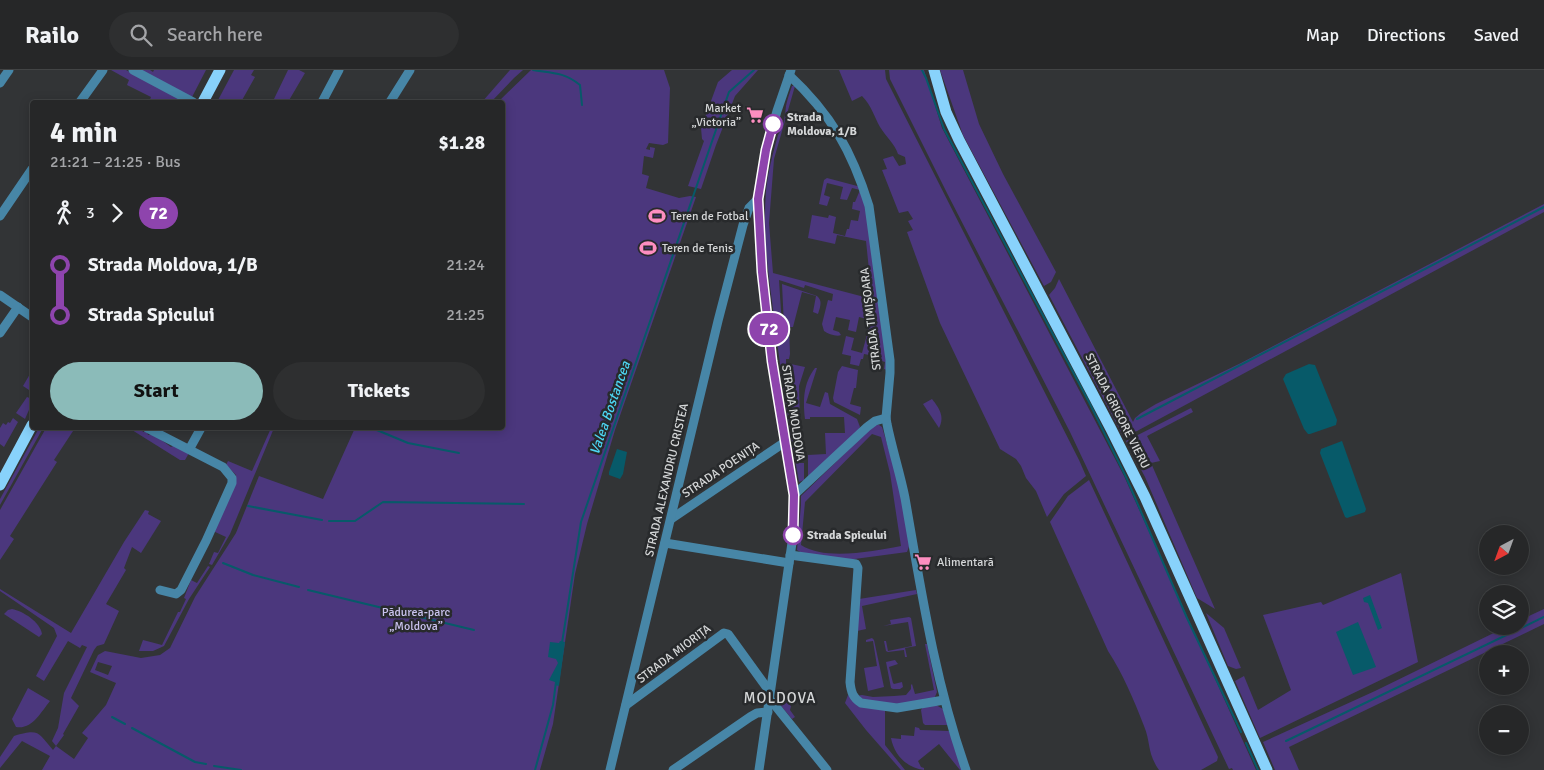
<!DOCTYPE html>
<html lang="en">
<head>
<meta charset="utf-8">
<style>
	body { margin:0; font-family:Signika,sans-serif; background:#2e2f30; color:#f1f3f6; height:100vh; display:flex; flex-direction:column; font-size:19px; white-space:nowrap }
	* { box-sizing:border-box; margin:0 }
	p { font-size:16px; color:#a4a5a8 }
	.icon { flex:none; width:28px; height:28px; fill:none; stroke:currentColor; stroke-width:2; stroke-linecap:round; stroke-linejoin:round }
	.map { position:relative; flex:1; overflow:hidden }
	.details { position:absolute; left:30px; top:30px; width:475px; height:330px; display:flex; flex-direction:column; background:#262728; border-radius:5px; box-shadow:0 2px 12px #0003,0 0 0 1px #424445 }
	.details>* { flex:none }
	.badge { padding:0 10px; border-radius:16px; font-size:18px; line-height:32px }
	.needle { width:32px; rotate:221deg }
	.tools { position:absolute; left:1479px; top:455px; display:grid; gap:10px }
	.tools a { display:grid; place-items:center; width:50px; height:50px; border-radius:50%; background:#262728; box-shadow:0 2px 12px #0003,0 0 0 1px #424445; font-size:25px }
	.map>.badge { position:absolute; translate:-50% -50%; box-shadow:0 0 0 2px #fff }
	.legs { display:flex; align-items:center; gap:8px; height:55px; padding:0 20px; font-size:16px }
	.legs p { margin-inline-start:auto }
	.headline { display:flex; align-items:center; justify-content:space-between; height:85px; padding:0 20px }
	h1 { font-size:28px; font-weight:700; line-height:38px }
	.action { display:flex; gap:10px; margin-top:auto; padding:10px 20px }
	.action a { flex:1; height:58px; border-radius:30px; background:#8bbbb9; color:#111; font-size:20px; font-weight:700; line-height:58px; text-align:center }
	.action a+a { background:#2e2f30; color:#f1f3f6 }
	ul { padding:0 20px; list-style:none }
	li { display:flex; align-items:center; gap:18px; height:50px; font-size:19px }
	li i { display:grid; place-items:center; width:8px; height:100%; margin:0 6px; background:currentColor }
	li i::after { content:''; width:12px; height:12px; margin:-6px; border:4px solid; border-radius:50%; background:#262728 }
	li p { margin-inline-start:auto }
	li:first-child i { background:linear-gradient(#0000 50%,currentColor 0) }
	li:last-child i { background:linear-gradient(currentColor 50%,#0000 0) }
	header { display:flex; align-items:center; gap:30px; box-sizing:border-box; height:70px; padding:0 25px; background:#262728; border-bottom:1px solid #424445 }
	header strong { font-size:24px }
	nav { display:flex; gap:28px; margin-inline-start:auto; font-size:18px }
	.search { width:350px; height:45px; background:#2e2f30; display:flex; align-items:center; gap:12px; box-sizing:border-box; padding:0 18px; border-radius:28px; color:#a4a5a8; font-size:19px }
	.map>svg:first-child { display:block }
	.green { fill:#4b377d; fill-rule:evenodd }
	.water { fill:#075a69 }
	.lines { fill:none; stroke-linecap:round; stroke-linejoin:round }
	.stream { stroke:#075a69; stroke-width:2 }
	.minor { stroke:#4786a7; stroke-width:9 }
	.major { stroke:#88d2fb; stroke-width:11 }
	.line-1-casing { stroke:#fff; stroke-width:11 }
	.line-1 { stroke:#8e44ad; stroke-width:8 }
	.stop-1-dot { fill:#fff; stroke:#8e44ad; stroke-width:2.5 }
	.labels { text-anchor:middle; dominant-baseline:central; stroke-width:5; stroke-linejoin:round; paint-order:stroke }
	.poi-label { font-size:12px; fill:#d5d7d8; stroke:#282a2c; text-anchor:start }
	.stop-label { font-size:12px; font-weight:bold; fill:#d5d7d8; stroke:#282a2c; text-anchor:start }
	.street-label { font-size:12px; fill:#d5d7d8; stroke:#282a2c }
	.park-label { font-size:12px; fill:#cac3ee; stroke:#282a2c }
	.water-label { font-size:14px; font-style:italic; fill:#4dd6f3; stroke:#282a2c }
	.quarter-label { font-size:15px; letter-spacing:1px; fill:#d5d7d8; stroke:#282a2c }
</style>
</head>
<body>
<header>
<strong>Railo</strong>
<div class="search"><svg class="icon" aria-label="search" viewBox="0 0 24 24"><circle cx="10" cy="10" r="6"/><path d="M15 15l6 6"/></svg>Search here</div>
<nav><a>Map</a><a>Directions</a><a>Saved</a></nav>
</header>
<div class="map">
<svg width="1544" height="700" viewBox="0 0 1544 700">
	<rect width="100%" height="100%" fill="#323436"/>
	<g class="green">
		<path d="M111,0H126L187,32H164L160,31L159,32H149L151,27L127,15L129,10Z"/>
		<path d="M139,0H150L153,2L154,0H206L192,27Z"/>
		<path d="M234,0H254L251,5L255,7L241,32H217Z"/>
		<path d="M288,0H299L305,3L288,32H270L274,29Z"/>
		<path d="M510,0H523L514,8L491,32H482Z"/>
		<path d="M531,0H664L670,18L668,73L663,75L649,73L646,79L650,80V77L655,78L653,88L644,86L642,104L649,106L646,118L679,128L690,126L696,127L615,360L587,454L575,504L553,654L540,700H42L50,686L22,671L0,698V687L14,666C40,658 38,663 53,680L56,676L52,671L58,658L64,623L87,577L82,575L80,578L68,571L44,611L36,606L57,566L54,558L0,521V519L71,563L124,472L145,440L149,441L148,444L161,451L141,483L132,477L124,498L126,500L106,534L119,541L104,574L97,576L94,580L71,628L79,636L63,664L64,665L56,676L74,689L88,668L82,663L106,635L116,613L90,602L98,585L105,581L141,588L160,585L170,578L195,527L236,463L259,406L323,429L355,358H502V32H498ZM98,592L112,596L108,605L95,600Z"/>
		<path d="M732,0H758L735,26L716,75L701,119L688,116L704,71L702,69L701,58L718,12Z"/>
		<path d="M839,0H885L886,9L1079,390L1086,406L1064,424L1047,447L1036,421L1026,408L1021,396L1016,389L1000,379L940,253L907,162L913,160L908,151L913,149L908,141L899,143L882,100L887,99L883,89L893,86L899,96L906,94L905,87L898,84C895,74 886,67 880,57C874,46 871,35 862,26L852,31Z"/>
		<path d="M889,0H924L942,58L1124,406L1256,700H1233L1232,698L1229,699L1070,362L948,125L890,9Z"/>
		<path d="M940,0H963L979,54L1003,104L1056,202L1051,212L1044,216L963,65Z"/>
		<path d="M792,16H795L774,89L769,153L773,203L872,229L866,171L837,165L835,174L808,168L812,145L828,148L829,145L836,147L833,163L845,166L847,159H849L851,150L858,151L860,141L852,139L853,132H855L860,120L852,118L847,130L840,129L843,117L827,113L824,125L830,127L827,136L819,134L824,110L827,108L861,117L865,129L883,250L887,300L884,299L885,292L875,289V286L864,284L863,289H861L859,296L850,294L851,286L842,284L846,266L854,268L851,280L862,283L871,250L859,247L856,262L848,260L850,250L836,247L833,260L839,262L841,265C837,267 828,264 824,261L822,254L828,230L832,231L833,224L805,215L804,218L779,210L782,256H784L782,214L817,226C823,231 820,237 818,244L813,242L816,226L802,222L793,257H789L790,284L789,289H786V293L805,297L799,316L800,355L795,356L800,393H804V410L799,412C788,352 779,292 772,231C767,195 763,158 766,121C768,102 773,83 778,65C784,56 785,46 786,36C787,30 790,22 792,16Z"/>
		<path d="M1544,134V142L1137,361L1123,366L1049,225L1055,218L1059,209L1133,352L1135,348L1141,343L1156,334L1241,293Z"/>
		<path d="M842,296L858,300L856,318H854L850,334L861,337L860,345L834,332L833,328L838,302Z"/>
		<path d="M815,298H817L806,333L820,337L825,322L828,323L830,334L857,349L860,357L858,361L808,407V385L826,384L825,363H845L844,347H810V349H805C803,330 803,314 815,298Z"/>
		<path d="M30,304L32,305V322L23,316Z"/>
		<path d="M27,327L32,329V333L25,349L16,343Z"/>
		<path d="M932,329C939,338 945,346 939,358L923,334Z"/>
		<path d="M1191,338L1193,342L1147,366L1160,391L1151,393L1215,539L1197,528L1145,407L1126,371Z"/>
		<path d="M13,348L18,352L4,377L0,374V358L3,353L6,355L8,352L10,353Z"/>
		<path d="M874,355H879L882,357L899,414L910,474L907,482L847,490L802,483L797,480L801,435V426ZM872,364L881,367L890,403L901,476C874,481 825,491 801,475L805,432Z"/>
		<path d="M39,358H43L0,435V429Z"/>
		<path d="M46,358H75L54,390L57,392L10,466L14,469L0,490V440Z"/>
		<path d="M132,358H141L143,362H147L148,365L153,364L171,377L175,375L189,383L185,390H180L132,360Z"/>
		<path d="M271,358H274L230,464L212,495L209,494L214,482L218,483L226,467L213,461L236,408V405L226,395L228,391L252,401Z"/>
		<path d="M1089,410L1218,687L1217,691L1201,700H1159C1147,683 1151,673 1144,656C1134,630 1123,604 1108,581L1050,452L1068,426Z"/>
		<path d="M208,496L210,497L189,529L164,576L153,581H139L143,570L162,575L178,542H180L186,529L184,528L191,510L197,513Z"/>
		<path d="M1401,503L1418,592L1260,668L1235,611L1244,606L1258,640L1291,620L1263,545L1321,532L1323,535Z"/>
		<path d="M916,520L917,524L862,536L866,559L857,561L859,529Z"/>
		<path d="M12,539C23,541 40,552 42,564L39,567L4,544L8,540Z"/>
		<path d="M1544,539V554L1289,677L1299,700H1275L1263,672L1375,621L1508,556H1520V550Z"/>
		<path d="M1206,543L1224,558L1241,598L1236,599L1228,596Z"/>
		<path d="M909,547L911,548L916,576L905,578L907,587H905L904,580L888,582L886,581L884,571H886L888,581L912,576L908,552L883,556L891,554L890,550Z"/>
		<path d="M872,568L874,570L884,617L868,621L864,598L877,596L873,571L866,572V570Z"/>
		<path d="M925,574H927L937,622L934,629L906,635L861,630L855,626L862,625L873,627L894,626L906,625L911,619V615L912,614L915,624L934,620Z"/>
		<path d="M895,590L898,594L889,597L893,613L894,614L902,612L903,617L900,619H893L891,618L886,592Z"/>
		<path d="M28,618L50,631C41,642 32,660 16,657L12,649Z"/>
		<path d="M777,621H785L784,629L791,636L790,640L795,647L792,649L776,630Z"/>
		<path d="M848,625L885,640V675L905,700H901L866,660L845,633Z"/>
		<path d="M936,635L943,639L947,653V655H925L923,653L921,640L923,637Z"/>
		<path d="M915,657L919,658L920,660L949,661L964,700H960L939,674L918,691L921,697L924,698V700C907,698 894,685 891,668L901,669V665L914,666Z"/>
	</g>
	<g class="water">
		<path d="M1309,294L1315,295L1337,350L1336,355L1310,364H1308L1304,359L1283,309L1286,304Z"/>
		<path d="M1342,371L1366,439L1365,442L1347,448L1345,447L1320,383L1321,379Z"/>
		<path d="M617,379L627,382L623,404L620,409L609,405V402Z"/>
		<path d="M1370,525L1382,558L1378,560L1368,533L1364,532L1363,528Z"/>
		<path d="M1358,552L1376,597L1353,605L1336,562Z"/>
		<path d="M560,571L565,572L559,616L555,615V612L549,610L558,593L556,589L548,587L550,572L559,573Z"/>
	</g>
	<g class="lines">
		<g class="stream">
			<path d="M533,0C552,3 564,2 580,15L582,35"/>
			<path d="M922,0L926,8L944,59L1090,334L1126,407L1187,548L1241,662"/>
			<path d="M1137,349L1544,137"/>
			<path d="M372,358L408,373L459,383"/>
			<path d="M248,436L322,450"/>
			<path d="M329,451H355L383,432L524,434"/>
			<path d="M223,493L253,505L299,517"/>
			<path d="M308,520L474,560"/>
			<path d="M562,573L581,452L729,22L754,0"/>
			<path d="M112,647L125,654"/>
			<path d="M132,658L195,692L206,694"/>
			<path d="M1286,671L1544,547"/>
			<path d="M1246,673L1258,700"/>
			<path d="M214,696L241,700"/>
			<path d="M535,700L553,635L556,612"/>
		</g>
		<g class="minor">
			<path d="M133,0L193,32"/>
			<path d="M789,5C831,44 852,81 869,136L890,290V303L886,348L887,354C892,379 900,403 905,428C921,520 935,612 966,700"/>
			<path d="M0,13L9,0"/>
			<path d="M80,32L103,0"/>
			<path d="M322,32L339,0"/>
			<path d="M390,32L410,0"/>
			<path d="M0,146L32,99"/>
			<path d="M0,225L32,247"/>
			<path d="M0,263L18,237"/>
			<path d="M147,358L223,397L232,408V413L206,471L181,520L176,524L160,520"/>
			<path d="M190,378L201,358"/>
			<path d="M794,425L867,357L875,351L886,348"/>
			<path d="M671,449L785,372"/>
			<path d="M665,473L789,493"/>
			<path d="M790,485L856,494L858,498L850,612C851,622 853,628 861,633L897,638L944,630"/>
			<path d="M769,628L827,700"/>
			<path d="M626,635L724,563L728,564L770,622"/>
			<path d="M610,700L718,251L743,155L749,138L758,129"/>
			<path d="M673,700L750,647L757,643L768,642"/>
			<path d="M759,700L793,466L794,425L772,291L762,202L758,129L766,80L777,41L791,0"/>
		</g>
		<g class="major">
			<path d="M934,0L946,42L959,70L1111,359L1145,427L1267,700"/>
			<path d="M203,32L220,0"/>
			<path d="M0,415L32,355"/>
		</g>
	</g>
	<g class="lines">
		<g class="line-1-casing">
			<path id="line-1" d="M773,54L766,80L758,129L762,202L772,291L794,425L793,465"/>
		</g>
		<use href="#line-1" class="line-1"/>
	</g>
	<defs>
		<g id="supermarket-bare" transform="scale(1.35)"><path d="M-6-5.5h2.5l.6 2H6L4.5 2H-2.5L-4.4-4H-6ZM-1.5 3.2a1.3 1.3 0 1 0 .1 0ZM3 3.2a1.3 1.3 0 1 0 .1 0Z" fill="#fd8ec0" stroke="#282a2c" stroke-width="2.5" paint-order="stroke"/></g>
		<g id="stadium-bare" transform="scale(1.35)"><path d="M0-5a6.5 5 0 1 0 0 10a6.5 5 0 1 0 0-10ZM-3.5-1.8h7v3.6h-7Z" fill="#fd8ec0" stroke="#282a2c" stroke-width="2.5" paint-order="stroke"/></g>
	</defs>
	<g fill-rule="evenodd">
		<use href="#supermarket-bare" x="755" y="45"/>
		<use href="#stadium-bare" x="657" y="146"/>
		<use href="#stadium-bare" x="648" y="178"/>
		<use href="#supermarket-bare" x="923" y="492"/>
	</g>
	<g class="stop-1-dot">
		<circle cx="773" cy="54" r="9"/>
		<circle cx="793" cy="465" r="9"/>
	</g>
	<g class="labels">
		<g class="poi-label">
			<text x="741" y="38" text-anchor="end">Market<tspan x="741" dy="14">„Victoria”</tspan></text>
			<text x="671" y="146">Teren de Fotbal</text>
			<text x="662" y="178">Teren de Tenis</text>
			<text x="937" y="492">Alimentară</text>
		</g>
		<g class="stop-label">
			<text x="787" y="47">Strada<tspan x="787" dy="14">Moldova, 1/B</tspan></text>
			<text x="807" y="465">Strada Spicului</text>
		</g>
		<g class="street-label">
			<text transform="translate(871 249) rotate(-97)">STRADA TIMIȘOARA</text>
			<text transform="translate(1117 341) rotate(63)">STRADA GRIGORE VIERU</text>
			<text transform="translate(793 343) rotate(81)">STRADA MOLDOVA</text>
			<text transform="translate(721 400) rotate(-34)">STRADA POENIȚA</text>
			<text transform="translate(667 410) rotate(-77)">STRADA ALEXANDRU CRISTEA</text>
			<text transform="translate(674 584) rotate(-37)">STRADA MIORIȚA</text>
		</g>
		<g class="park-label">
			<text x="416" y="542">Pădurea-parc<tspan x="416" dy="14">„Moldova”</tspan></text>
		</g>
		<g class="water-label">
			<text transform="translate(610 338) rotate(-71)">Valea Bostancea</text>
		</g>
		<g class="quarter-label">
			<text x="780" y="628">MOLDOVA</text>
		</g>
	</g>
</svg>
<div class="tools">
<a><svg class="needle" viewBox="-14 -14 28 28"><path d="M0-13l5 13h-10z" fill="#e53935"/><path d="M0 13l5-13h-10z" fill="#a4a5a8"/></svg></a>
<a><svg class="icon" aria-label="layers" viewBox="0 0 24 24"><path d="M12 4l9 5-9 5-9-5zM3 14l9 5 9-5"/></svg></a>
<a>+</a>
<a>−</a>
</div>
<b class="badge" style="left:769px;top:259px;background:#8e44ad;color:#fff">72</b>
<section class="details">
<div class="headline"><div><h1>4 min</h1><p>21:21 – 21:25 · Bus</p></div><b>$1.28</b></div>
<div class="legs"><svg class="icon" aria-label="walk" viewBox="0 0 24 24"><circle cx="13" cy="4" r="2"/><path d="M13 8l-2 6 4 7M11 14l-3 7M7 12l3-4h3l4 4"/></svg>3<svg class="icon" aria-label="forward" viewBox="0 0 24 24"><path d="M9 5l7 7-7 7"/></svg><b class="badge" style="background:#8e44ad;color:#fff">72</b></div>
<ul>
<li><i style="color:#8e44ad"></i><b>Strada Moldova, 1/B</b><p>21:24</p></li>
<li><i style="color:#8e44ad"></i><b>Strada Spicului</b><p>21:25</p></li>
</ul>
<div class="action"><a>Start</a><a>Tickets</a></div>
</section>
</div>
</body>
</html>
